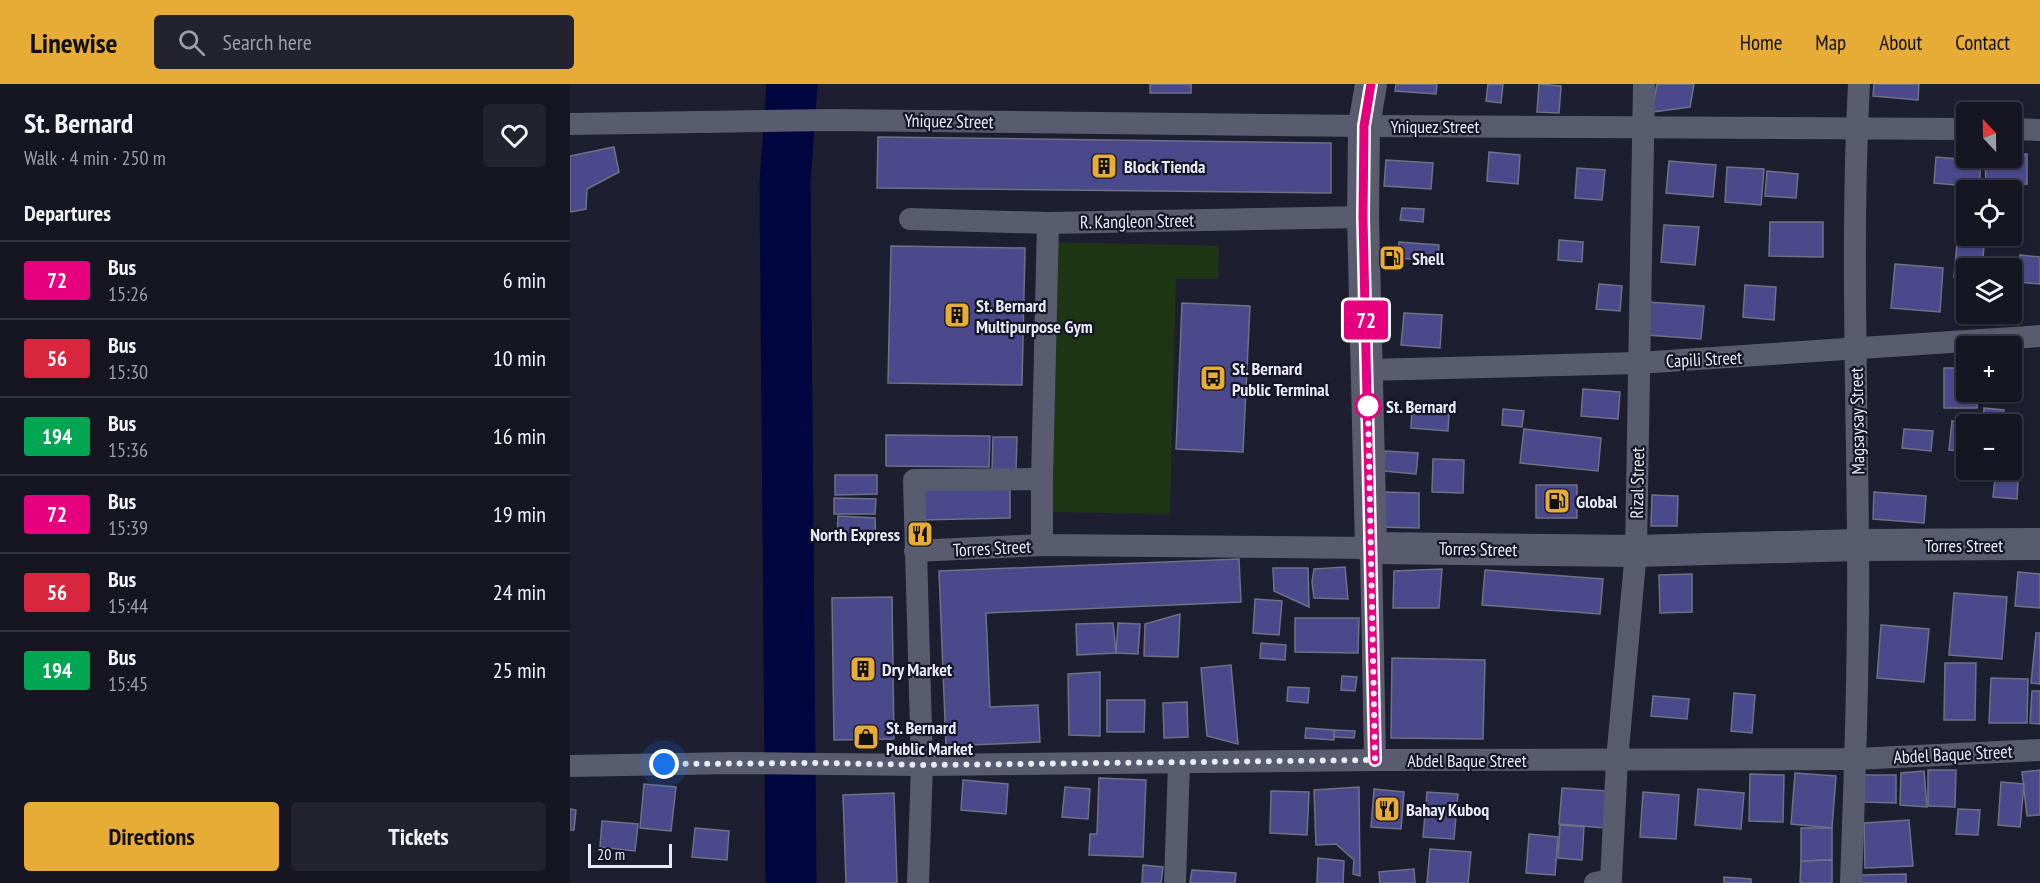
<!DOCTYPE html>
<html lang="en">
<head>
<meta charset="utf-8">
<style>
	body { margin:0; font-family:"PT Sans Narrow",sans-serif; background:#232330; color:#f1f3f6; height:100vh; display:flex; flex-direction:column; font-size:22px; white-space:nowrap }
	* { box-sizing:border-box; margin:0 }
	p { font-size:20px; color:#9e9fa6 }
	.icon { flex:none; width:33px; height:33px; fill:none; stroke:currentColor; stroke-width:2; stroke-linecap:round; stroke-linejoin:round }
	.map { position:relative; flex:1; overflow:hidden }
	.drawer { display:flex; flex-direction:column; background:#161623; width:570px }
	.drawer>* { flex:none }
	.badge { padding:0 12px; border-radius:4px; font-size:21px; line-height:39px }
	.needle { width:39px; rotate:338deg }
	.controls { position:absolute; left:1386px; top:18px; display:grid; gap:12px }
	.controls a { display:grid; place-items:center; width:66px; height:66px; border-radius:6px; background:#161623; box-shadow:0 2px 4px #0004,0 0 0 2px #353541; font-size:30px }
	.scale { position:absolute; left:18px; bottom:15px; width:84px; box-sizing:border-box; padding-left:6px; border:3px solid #e9eaf6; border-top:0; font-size:16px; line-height:21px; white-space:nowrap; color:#e9eaf6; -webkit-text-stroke:4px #141525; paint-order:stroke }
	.you { position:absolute; width:30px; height:30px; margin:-15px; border:4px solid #fff; border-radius:50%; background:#1a73e8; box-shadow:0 0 0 9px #1a73e833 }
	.map>.badge { position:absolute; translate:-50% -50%; box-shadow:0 0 0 3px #fff }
	h2 { padding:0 24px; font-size:22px; line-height:54px }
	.round { display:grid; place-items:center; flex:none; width:63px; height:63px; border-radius:6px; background:#232330 }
	.overview { display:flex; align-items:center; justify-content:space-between; height:102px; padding:0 24px }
	h1 { font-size:28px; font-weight:700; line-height:45px }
	.primary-button { display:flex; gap:12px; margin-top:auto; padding:12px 24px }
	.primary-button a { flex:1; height:69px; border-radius:6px; background:#e6ac36; color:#111; font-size:24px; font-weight:700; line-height:69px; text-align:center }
	.primary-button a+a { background:#232330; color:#f1f3f6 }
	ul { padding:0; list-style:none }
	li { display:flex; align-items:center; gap:18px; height:78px; padding:0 24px; border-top:2px solid #353541 }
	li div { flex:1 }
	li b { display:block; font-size:22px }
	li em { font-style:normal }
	li .badge { min-width:66px; font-weight:700; text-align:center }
	header { display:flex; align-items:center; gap:36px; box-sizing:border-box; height:84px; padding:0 30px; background:#e6ac36; color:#111 }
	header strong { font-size:28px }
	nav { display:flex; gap:33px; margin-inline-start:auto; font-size:21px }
	.search { width:420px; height:54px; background:#232330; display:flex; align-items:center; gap:15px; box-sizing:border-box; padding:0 21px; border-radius:6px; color:#9e9fa6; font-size:22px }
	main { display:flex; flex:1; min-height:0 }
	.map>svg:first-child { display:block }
	.green { fill:#1e3614 }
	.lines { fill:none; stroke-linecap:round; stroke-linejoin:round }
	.river { stroke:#00063f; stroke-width:51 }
	.building { fill:#49498b; stroke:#6f7186; stroke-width:1.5 }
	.street { stroke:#595b6f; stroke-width:22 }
	.secondary { stroke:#595b6f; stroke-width:32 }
	.line-casing { stroke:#fff; stroke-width:14 }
	.line { stroke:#e6007e; stroke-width:9 }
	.walk { stroke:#e9eaf6; stroke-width:6; stroke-dasharray:0 10.8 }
	.stop-dot { fill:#fff; stroke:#e6007e; stroke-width:3 }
	.labels { text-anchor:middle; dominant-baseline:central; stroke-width:4.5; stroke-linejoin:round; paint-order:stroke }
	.street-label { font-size:18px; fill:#e9eaf6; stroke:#141525 }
	.poi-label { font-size:18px; font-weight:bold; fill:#e9eaf6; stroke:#141525; text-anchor:start }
	.stop-label { font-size:18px; font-weight:bold; fill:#e9eaf6; stroke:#141525; text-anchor:start }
</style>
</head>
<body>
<header>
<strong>Linewise</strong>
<div class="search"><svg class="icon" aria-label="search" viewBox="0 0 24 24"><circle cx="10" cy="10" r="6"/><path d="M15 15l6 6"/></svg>Search here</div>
<nav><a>Home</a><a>Map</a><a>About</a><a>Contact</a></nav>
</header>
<main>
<section class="drawer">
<div class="overview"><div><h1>St. Bernard</h1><p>Walk · 4 min · 250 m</p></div><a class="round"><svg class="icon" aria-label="heart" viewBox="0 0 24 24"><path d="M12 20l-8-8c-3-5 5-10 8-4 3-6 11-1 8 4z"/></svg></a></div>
<h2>Departures</h2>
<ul>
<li><span class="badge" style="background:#e6007e;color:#fff">72</span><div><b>Bus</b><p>15:26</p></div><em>6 min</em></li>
<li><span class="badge" style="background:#d7263d;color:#fff">56</span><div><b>Bus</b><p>15:30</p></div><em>10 min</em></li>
<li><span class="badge" style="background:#00a651;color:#fff">194</span><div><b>Bus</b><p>15:36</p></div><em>16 min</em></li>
<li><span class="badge" style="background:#e6007e;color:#fff">72</span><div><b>Bus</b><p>15:39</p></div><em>19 min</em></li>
<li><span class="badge" style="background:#d7263d;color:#fff">56</span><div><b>Bus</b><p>15:44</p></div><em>24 min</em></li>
<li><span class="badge" style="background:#00a651;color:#fff">194</span><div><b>Bus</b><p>15:45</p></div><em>25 min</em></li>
</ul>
<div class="primary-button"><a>Directions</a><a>Tickets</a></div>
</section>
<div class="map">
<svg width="1470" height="799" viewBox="0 0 1470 799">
	<rect width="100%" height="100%" fill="#1d1e2f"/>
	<path class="green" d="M488,158L649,162L648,195H606L600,430L481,428Z"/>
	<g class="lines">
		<path class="river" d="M221,799L215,99L222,0"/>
	</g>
	<g class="building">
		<rect x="580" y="0" width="41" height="9"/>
		<path d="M826,0H867L866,10L825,7Z"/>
		<path d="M918,0H933L931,19L916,17Z"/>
		<path d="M969,0L991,2L989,29L967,28Z"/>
		<path d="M1087,0H1124L1120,23L1082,28Z"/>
		<path d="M1304,0H1349L1348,16L1303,12Z"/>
		<path d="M308,53L761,59V109L307,104Z"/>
		<path d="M44,63L49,88L17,105L16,125L0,128V72Z"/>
		<path d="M919,68L950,71L948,100L917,97Z"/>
		<path d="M1457,70V100L1416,101L1415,74H1442V71Z"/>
		<path d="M1366,73L1411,77L1409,103L1364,99Z"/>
		<path d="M816,76L863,79L861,105L814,102Z"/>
		<path d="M1099,77L1146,81L1143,113L1096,109Z"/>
		<path d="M1157,83L1194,85L1191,121L1155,118Z"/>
		<path d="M1007,84L1035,86L1032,116L1005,114Z"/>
		<path d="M1197,87L1228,90L1226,114L1195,112Z"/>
		<path d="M832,124L854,125L853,138L830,136Z"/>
		<path d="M1200,138H1253V173L1199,172Z"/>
		<path d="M1094,141L1129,143L1125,181L1091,178Z"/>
		<path d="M1388,147L1396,148V152H1415L1412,184H1396V194L1384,193Z"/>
		<path d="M989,156L1013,158L1012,178L988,176Z"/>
		<path d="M829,158L869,161L868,177L828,174Z"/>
		<path d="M321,162L455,164L452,301L318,299Z"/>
		<path d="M1450,171L1470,173V200L1448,198Z"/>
		<path d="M1325,180L1373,184L1370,228L1321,224Z"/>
		<path d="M1029,200L1052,202L1050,227L1026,225Z"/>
		<path d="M1175,201L1206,203L1204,236L1173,233Z"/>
		<path d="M1078,218L1134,222L1131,255L1076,251Z"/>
		<path d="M612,219L680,222L673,368L606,365Z"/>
		<path d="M834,229L872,231L870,264L831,261Z"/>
		<path d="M1374,284H1396V308H1407V324H1374Z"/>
		<path d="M1013,305L1050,308L1048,335L1011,332Z"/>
		<path d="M1414,324L1434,326L1433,340H1413Z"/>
		<path d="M933,325L954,327L952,343L932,341Z"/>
		<path d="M842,326L879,329L878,347L841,344Z"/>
		<path d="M1382,337L1410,339L1396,340V367L1379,366Z"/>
		<path d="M954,345L1031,354L1028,387L950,379Z"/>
		<path d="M1334,345L1363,347L1361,367L1332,364Z"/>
		<path d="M316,351L420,352L419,383L316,382Z"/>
		<path d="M423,353H447L446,387H422Z"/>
		<path d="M815,367L848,369L846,390L813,387Z"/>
		<path d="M863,375L894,376L893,409L862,408Z"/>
		<path d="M1442,382H1449L1447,415L1423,413L1426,386H1442Z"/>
		<path d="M265,391H307V410L265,411Z"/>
		<path d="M440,401V434L349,436V403Z"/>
		<rect x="966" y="401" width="41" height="33"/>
		<path d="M811,408L849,409V444L810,443Z"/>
		<path d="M1304,408L1356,412L1354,439L1303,435Z"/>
		<path d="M1082,411L1108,412L1107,442H1081Z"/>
		<path d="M264,414L306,415L305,430H264Z"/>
		<path d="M268,432L305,434L306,458L267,456Z"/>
		<path d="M669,475L671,518L416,529L420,623L468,621L470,658L376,662L369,487Z"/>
		<path d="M775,483L778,515L744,514L742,498L744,485Z"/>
		<path d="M703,484H738L739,523L704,507Z"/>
		<path d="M872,485L869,524H823L824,487Z"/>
		<path d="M915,486L1033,495L1030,530L912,521Z"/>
		<path d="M1448,488L1470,490V524L1445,522Z"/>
		<path d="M1122,490V528L1090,529L1089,491Z"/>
		<path d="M1384,509L1437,513L1432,575L1379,571Z"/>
		<path d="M322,513L324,655L264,656L262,514Z"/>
		<path d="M685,515L712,517L709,551L683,549Z"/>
		<path d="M610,530L608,573L574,572L575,540Z"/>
		<path d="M725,534H789L788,569L725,568Z"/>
		<path d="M543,539L546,569L507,571L506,540Z"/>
		<path d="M548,539L570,540L568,570L546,569Z"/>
		<path d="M1311,541L1359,545L1354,598L1307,594Z"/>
		<path d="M1466,549H1470V600L1461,599Z"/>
		<path d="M691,559L716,561L715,576L690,574Z"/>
		<path d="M822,574L915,576L913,655L821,654Z"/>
		<path d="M1375,579H1406L1405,636H1374Z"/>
		<path d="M661,581L668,660L637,652L631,584Z"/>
		<path d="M530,588V652L499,651L498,590Z"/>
		<path d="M772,592L787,593L785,607L771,606Z"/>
		<path d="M1421,594L1458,595L1457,639H1419Z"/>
		<path d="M718,603L739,604L738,619L717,617Z"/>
		<path d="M1462,607H1470V640L1460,639Z"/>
		<path d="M1164,609L1185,611L1182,649L1161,647Z"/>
		<path d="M1083,612L1119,615L1117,635L1081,632Z"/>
		<path d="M537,616H575L574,648H537Z"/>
		<path d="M617,618L618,653L594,654L593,619Z"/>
		<path d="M736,644L764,646V656L735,654Z"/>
		<path d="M764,646L785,647L784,654L764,653Z"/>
		<path d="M1358,686H1386L1385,723L1358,722Z"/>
		<path d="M1470,686V731L1457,732L1452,688Z"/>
		<path d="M1354,687L1357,723L1330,721L1331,689Z"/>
		<path d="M1225,689L1266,692L1262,744L1221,740Z"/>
		<path d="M1180,690L1214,691L1213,738L1179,737Z"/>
		<path d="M1294,691H1326V719L1294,718Z"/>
		<path d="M529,694L576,696L573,773L519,771L520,750H527Z"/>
		<path d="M393,696L438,700L436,730L391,726Z"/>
		<path d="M1431,698L1454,700L1450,743L1428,741Z"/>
		<path d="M74,700L106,703L101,747L70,744Z"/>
		<path d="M495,703L520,705L518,735L492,733Z"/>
		<path d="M789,703L790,792L783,790L784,776L766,760L746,761L744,706Z"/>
		<path d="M992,704L1038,707L1035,744L989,740Z"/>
		<path d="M804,705L834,708L831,745L801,743Z"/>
		<path d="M1128,705L1174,709L1171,745L1125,741Z"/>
		<path d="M701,707L739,708L737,751L700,749Z"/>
		<path d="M857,708L888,710L884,755L853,753Z"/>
		<path d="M1073,708L1109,711L1106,755L1070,753Z"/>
		<path d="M324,709L327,799H276L273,711Z"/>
		<path d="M0,725L6,726L4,746H0Z"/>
		<path d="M1388,725L1410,726L1408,751L1386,750Z"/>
		<path d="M1339,736L1343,782L1295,784L1294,739Z"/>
		<path d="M32,737L68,740L65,767L30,763Z"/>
		<path d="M990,741L1014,743L1012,776L988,774Z"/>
		<path d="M125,744L159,747L157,776L122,773Z"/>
		<path d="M1231,744H1262V776L1231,777Z"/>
		<path d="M959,750L988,753L985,791L956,789Z"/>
		<path d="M860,765L901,768L898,799H857Z"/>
		<path d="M748,774L774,777L773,799H747Z"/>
		<path d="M1262,776V799H1230L1231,777Z"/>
		<path d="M573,781L593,783L591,799H572Z"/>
		<path d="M844,785L845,799H810L809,788Z"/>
		<path d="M622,786L666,789L665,799H620Z"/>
		<path d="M1336,790V799H1291V791Z"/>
		<path d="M1154,793L1181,795V799H1154Z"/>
	</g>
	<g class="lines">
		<g class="street">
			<path d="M0,40L261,36L794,42L1396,45"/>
			<path d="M1442,45L1470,46"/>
			<path d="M340,135L478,139L793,133"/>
			<path d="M797,286L1068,279L1470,252"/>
			<path d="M472,461V395L478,139"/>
			<path d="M345,467L472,461L801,464L805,676"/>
			<path d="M0,682L164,679L352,681L805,676L1285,675L1470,666"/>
			<path d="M348,799L352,681L344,396L472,395"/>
			<path d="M605,799L609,679"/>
			<path d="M1025,799L1041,796L1047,676L1066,467L1074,0"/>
			<path d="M1281,799C1285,686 1289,572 1288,459C1287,306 1281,152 1289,0"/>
		</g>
		<path class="secondary" d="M801,0L794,42L793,133L801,464L1066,467L1288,461L1470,460"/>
	</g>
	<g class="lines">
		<g class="line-casing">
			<path id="line" d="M801,0L794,42L793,133L805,676"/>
		</g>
		<use href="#line" class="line"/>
		<path class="walk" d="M94,680L254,679L352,681L805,676L798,322"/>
	</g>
	<defs>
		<g id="building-square" transform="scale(1.35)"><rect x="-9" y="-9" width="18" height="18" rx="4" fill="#e6ac36" stroke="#141525"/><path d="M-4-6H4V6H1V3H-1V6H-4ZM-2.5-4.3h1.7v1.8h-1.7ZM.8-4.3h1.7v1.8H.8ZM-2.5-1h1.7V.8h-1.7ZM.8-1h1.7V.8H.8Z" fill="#111"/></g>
		<g id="fuel-square" transform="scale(1.35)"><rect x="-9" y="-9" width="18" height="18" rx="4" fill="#e6ac36" stroke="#141525"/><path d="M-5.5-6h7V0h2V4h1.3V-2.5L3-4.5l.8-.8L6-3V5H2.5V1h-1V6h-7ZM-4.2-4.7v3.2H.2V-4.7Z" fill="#111"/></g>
		<g id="bus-square" transform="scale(1.35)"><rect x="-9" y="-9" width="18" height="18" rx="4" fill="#e6ac36" stroke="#141525"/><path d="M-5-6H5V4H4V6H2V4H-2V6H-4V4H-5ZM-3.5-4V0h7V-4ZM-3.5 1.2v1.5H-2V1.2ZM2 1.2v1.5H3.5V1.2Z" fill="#111"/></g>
		<g id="restaurant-square" transform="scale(1.35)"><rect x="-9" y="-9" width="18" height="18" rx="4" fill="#e6ac36" stroke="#141525"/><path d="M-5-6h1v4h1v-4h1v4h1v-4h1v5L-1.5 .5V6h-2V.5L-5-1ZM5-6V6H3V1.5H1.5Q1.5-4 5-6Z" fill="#111"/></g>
		<g id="shop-square" transform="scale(1.35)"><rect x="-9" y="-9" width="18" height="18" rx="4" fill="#e6ac36" stroke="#141525"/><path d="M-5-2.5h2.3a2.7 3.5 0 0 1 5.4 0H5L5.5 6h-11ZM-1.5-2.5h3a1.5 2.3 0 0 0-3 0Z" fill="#111"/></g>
	</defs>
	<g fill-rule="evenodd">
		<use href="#building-square" x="534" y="82"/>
		<use href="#fuel-square" x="822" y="174"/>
		<use href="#building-square" x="387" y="231"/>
		<use href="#bus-square" x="643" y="294"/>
		<use href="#fuel-square" x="987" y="417"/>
		<use href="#restaurant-square" x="350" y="450"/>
		<use href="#building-square" x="293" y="585"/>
		<use href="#shop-square" x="296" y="653"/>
		<use href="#restaurant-square" x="817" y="725"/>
	</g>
	<circle class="stop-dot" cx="798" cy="322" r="12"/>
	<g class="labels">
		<g class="street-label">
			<text transform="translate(379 37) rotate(1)">Yniquez Street</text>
			<text x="865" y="42">Yniquez Street</text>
			<text transform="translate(567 137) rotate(-1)">R. Kangleon Street</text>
			<text transform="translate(1134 275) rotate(-3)">Capili Street</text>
			<text transform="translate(1287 337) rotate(-91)">Magsaysay Street</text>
			<text transform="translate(1067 399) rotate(-89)">Rizal Street</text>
			<text x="1394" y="461">Torres Street</text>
			<text transform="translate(422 464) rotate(-3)">Torres Street</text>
			<text transform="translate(908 465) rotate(1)">Torres Street</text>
			<text transform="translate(1383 670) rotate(-3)">Abdel Baque Street</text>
			<text x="897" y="676">Abdel Baque Street</text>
		</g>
		<g class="poi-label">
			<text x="554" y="82">Block Tienda</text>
			<text x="842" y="174">Shell</text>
			<text x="406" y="221">St. Bernard<tspan x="406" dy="21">Multipurpose Gym</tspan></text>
			<text x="662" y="284">St. Bernard<tspan x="662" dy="21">Public Terminal</tspan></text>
			<text x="1006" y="417">Global</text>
			<text x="330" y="450" text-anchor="end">North Express</text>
			<text x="312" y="585">Dry Market</text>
			<text x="316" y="643">St. Bernard<tspan x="316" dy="21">Public Market</tspan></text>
			<text x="836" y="725">Bahay Kuboq</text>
		</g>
		<g class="stop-label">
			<text x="816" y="322">St. Bernard</text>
		</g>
	</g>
</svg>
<div class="controls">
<a><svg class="needle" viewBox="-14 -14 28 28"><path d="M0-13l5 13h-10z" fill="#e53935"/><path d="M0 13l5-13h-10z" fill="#9e9fa6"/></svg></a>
<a><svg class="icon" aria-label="locate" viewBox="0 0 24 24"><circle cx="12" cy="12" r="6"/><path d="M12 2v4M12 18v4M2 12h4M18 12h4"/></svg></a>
<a><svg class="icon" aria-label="layers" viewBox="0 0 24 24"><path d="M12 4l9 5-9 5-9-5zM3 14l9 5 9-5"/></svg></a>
<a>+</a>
<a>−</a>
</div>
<div class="scale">20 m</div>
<div class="you" style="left:94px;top:680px"></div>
<b class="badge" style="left:796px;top:236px;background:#e6007e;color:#fff">72</b>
</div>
</main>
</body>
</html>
